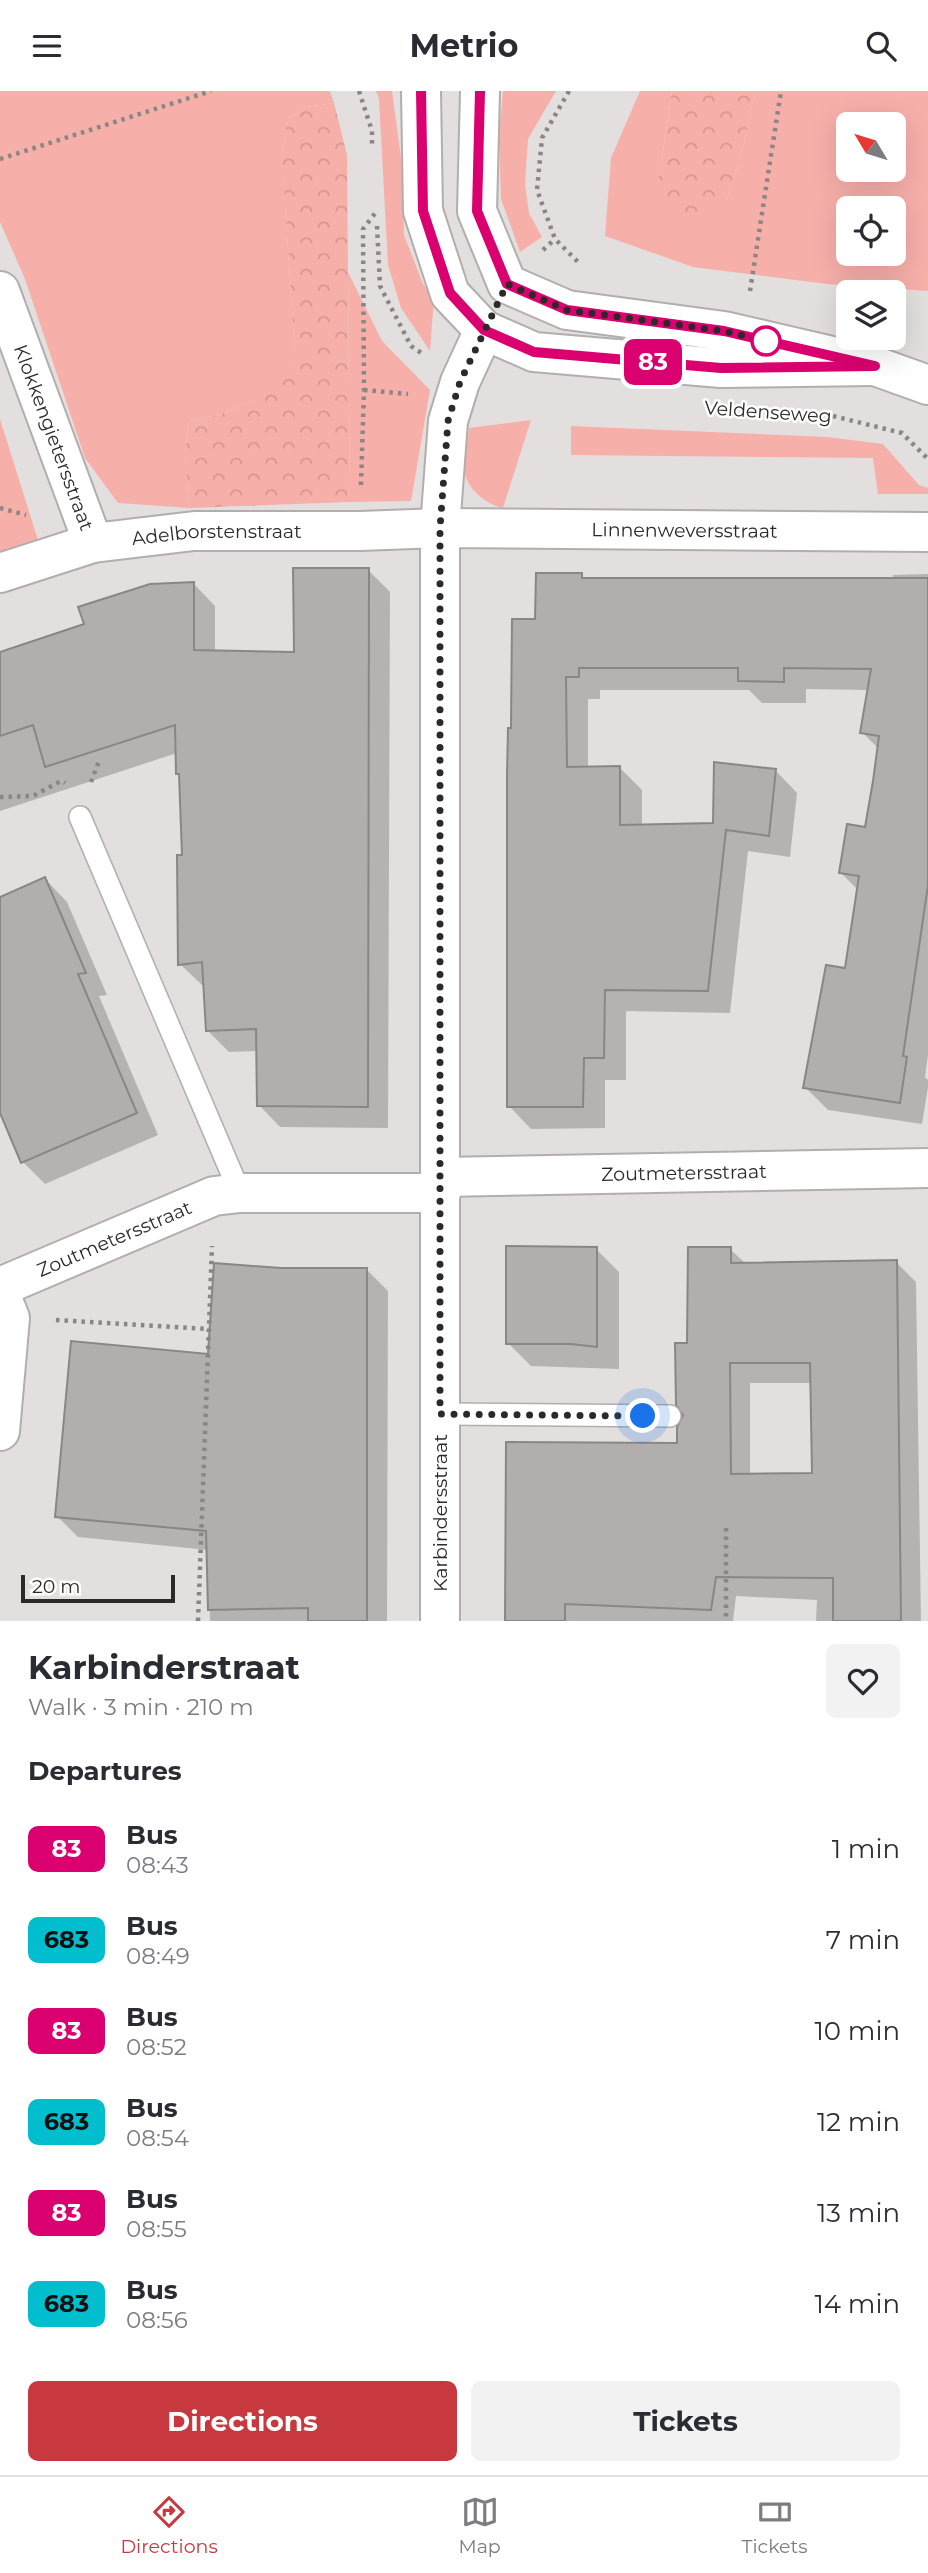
<!DOCTYPE html>
<html lang="en">
<head>
<meta charset="utf-8">
<style>
	body { margin:0; font-family:Montserrat,sans-serif; background:#f2f2f3; color:#2b2b33; height:100vh; display:flex; flex-direction:column; font-size:26px; white-space:nowrap }
	* { box-sizing:border-box; margin:0 }
	p { font-size:23px; color:#7c7c81 }
	.icon { flex:none; width:38px; height:38px; fill:none; stroke:currentColor; stroke-width:2; stroke-linecap:round; stroke-linejoin:round }
	.map { position:relative; height:1530px; overflow:hidden }
	.details { display:flex; flex-direction:column; background:#fff; flex:1 }
	.details>* { flex:none }
	.badge { padding:0 14px; border-radius:10px; font-size:24px; line-height:46px }
	.needle { width:46px; rotate:308deg }
	.fabs { position:absolute; left:836px; top:21px; display:grid; gap:14px }
	.fabs a { display:grid; place-items:center; width:70px; height:70px; border-radius:10px; background:#fff; box-shadow:0 7px 28px #0002; font-size:35px }
	.scale { position:absolute; left:21px; bottom:18px; width:154px; box-sizing:border-box; padding-left:7px; border:4px solid #2b2a29; border-top:0; font-size:19px; line-height:24px; white-space:nowrap; color:#2b2a29; -webkit-text-stroke:5px #fff; paint-order:stroke }
	.you { position:absolute; width:35px; height:35px; margin:-18px; border:5px solid #fff; border-radius:50%; background:#1a73e8; box-shadow:0 0 0 10px #1a73e833 }
	.map>.badge { position:absolute; translate:-50% -50%; box-shadow:0 0 0 4px #fff }
	h2 { padding:0 28px; font-size:26px; line-height:63px }
	.round { display:grid; place-items:center; flex:none; width:74px; height:74px; border-radius:10px; background:#f2f2f3 }
	.overview { display:flex; align-items:center; justify-content:space-between; height:119px; padding:0 28px }
	h1 { font-size:33px; font-weight:700; line-height:52px }
	.cta { display:flex; gap:14px; margin-top:auto; padding:14px 28px }
	.cta a { flex:1; height:80px; border-radius:10px; background:#c8383f; color:#fff; font-size:28px; font-weight:700; line-height:80px; text-align:center }
	.cta a+a { background:#f2f2f3; color:#2b2b33 }
	ul { padding:0; list-style:none }
	li { display:flex; align-items:center; gap:21px; height:91px; padding:0 28px }
	li div { flex:1 }
	li b { display:block; font-size:26px }
	li em { font-style:normal }
	li .badge { min-width:77px; font-weight:700; text-align:center }
	header { display:flex; justify-content:space-between; align-items:center; height:91px; padding:0 28px; background:#fff; font-size:32px; font-weight:700 }
	.tab-bar { display:flex; justify-content:space-around; align-items:center; height:98px; border-top:2px solid #e1e1e2; background:#fff; font-size:19px; color:#7c7c81 }
	.tab-bar a { display:grid; justify-items:center; gap:4px }
	.tab-bar .on { color:#c8383f }
	.map>svg:first-child { display:block }
	.grass { fill:#f7afaa; fill-rule:evenodd }
	.forest { fill:url(#forest-crowns) }
	.shadow { fill:#0003; fill-rule:evenodd }
	.building { fill:#b3aeae; stroke:#8b8686; stroke-width:2; fill-rule:evenodd }
	.lines { fill:none; stroke-linecap:round; stroke-linejoin:round }
	.service-casing { stroke:#b2aead; stroke-width:24 }
	.minor-casing { stroke:#b2aead; stroke-width:42 }
	.tertiary-casing { stroke:#b2aead; stroke-width:42 }
	.path { stroke:#8a8686; stroke-width:4.5; stroke-dasharray:3.5 5; stroke-linecap:butt }
	.service { stroke:#fff; stroke-width:21 }
	.minor { stroke:#fff; stroke-width:38 }
	.tertiary { stroke:#fff; stroke-width:38 }
	.line-casing { stroke:#fff; stroke-width:16 }
	.line { stroke:#da0070; stroke-width:10 }
	.walk { stroke:#2b2a29; stroke-width:7; stroke-dasharray:0 12.6 }
	.stop-dot { fill:#fff; stroke:#da0070; stroke-width:3.5 }
	.labels { text-anchor:middle; dominant-baseline:central; stroke-width:5; stroke-linejoin:round; paint-order:stroke }
	.street-label { font-size:19px; fill:#2b2a29; stroke:#fff }
</style>
</head>
<body>
<header><svg class="icon" aria-label="menu" viewBox="0 0 24 24"><path d="M4 6h16M4 12h16M4 18h16"/></svg>Metrio<svg class="icon" aria-label="search" viewBox="0 0 24 24"><circle cx="10" cy="10" r="6"/><path d="M15 15l6 6"/></svg></header>
<div class="map">
<svg width="928" height="1530" viewBox="0 0 928 1530">
	<defs>
		<pattern id="forest-crowns" width="20" height="18" patternUnits="userSpaceOnUse" patternTransform="scale(1.75)"><rect width="20" height="18" fill="#f7afaa"/><path d="M2 6a3 3 0 1 1 6 0M12 15a3 3 0 1 1 6 0" fill="none" stroke="#d49792"/></pattern>
	</defs>
	<rect width="100%" height="100%" fill="#e4dfdf"/>
	<g class="grass">
		<path d="M0,0H330L334,12L306,16L287,29L282,67L295,264L267,305L218,324L189,330L185,364L189,417L118,412L85,367L25,188L0,131Z"/>
		<path d="M376,0H392L402,74L404,144L423,193L434,207L430,260L401,217L388,174L379,8Z"/>
		<path d="M503,0H556L528,48L525,93L529,122L542,146L520,161L501,108L499,44Z"/>
		<path d="M640,0H672L658,94L727,109L744,53L755,0H928V200L827,193L693,176L605,145L611,67ZM849,33H894V79H849ZM849,117H894V163H849Z"/>
		<path d="M348,181L382,250L430,299L411,410L350,411Z"/>
		<path d="M0,328L38,449L0,461Z"/>
		<path d="M531,329L503,417C485,413 466,397 464,378C464,365 468,350 469,337Z"/>
		<path d="M571,335L827,346L883,353L919,394L928,397V403H878L873,367L571,364Z"/>
	</g>
	<g class="forest">
		<path d="M672,0H755L744,53L727,109L710,129L690,133L669,125L658,94Z"/>
		<path d="M334,12L347,64L350,411L189,417L185,364L189,330L218,324L266,305L295,264L282,67L287,29L306,16Z"/>
	</g>
	<g class="shadow">
		<path d="M368,479L390,501L388,1037L280,1036L259,1014L258,960L229,961L208,940L205,894H202L180,873L184,765L181,685L177,682V662L0,720V563L86,534L194,493L215,515V561L295,563Z"/>
		<path d="M928,483V964L925,986L928,989V996L922,1033L828,1019L805,996L847,879L859,800L841,782L867,738L879,658L862,641L869,599L806,598V612H762L749,599H600V608H588V678L620,677L642,699V735L715,734L775,679L797,702L790,766L748,760L730,922L626,920V989H605V1037L531,1038L509,1015L513,639L537,530L581,484L586,489H893V484Z"/>
		<path d="M45,788L67,811L107,904L99,905L158,1044L45,1093L23,1071L0,1016V808Z"/>
		<path d="M596,1158L619,1181V1278L531,1275L508,1252Z"/>
		<path d="M730,1158L746,1173L896,1171L916,1191L921,1530H816L817,1509L736,1505L733,1530H507L679,1353L685,1324L689,1254ZM750,1292H812L814,1384H750Z"/>
		<path d="M281,1178L367,1179L388,1200L387,1530H210L208,1459L78,1446L57,1425L209,1265Z"/>
	</g>
	<g class="building">
		<path d="M293,477H369L368,1016L257,1015L256,938L206,940L202,871L178,874L177,764H182L179,683H176L175,634L45,676L33,634L0,645V561L84,533L78,516L150,493L194,491V559L294,561Z"/>
		<path d="M536,482H582V487H928V794L903,965L907,966L900,1012L803,997L826,874L845,877L859,785L839,782L847,733L865,736L873,690L879,645L860,642L871,578L784,577V591L738,590V577H579V586H566L567,676L620,675V734L713,732L714,671L776,678L769,745L726,739L708,900L605,899L604,967H584L583,1016H507V684L508,637H511L512,528H535Z"/>
		<path d="M45,786L86,882L78,883L137,1022L21,1072L0,1022V806Z"/>
		<path d="M506,1155L597,1156V1256L571,1253H506Z"/>
		<path d="M688,1156H731V1172L897,1169L901,1530H833V1487L716,1486L711,1519L565,1513V1530H505L506,1351L677,1352V1336L683,1324L676,1314L675,1252H687ZM730,1272H810L812,1382L731,1383Z"/>
		<path d="M214,1172L281,1177H367V1530H308V1517L208,1519L206,1440L55,1426L71,1250L208,1263Z"/>
	</g>
	<g class="lines">
		<g class="service-casing">
			<g id="service">
				<path d="M80,726L240,1102"/>
				<path d="M440,1323L670,1325"/>
			</g>
		</g>
		<g class="minor-casing">
			<g id="minor">
				<path id="s1" d="M0,200L93,452"/>
				<path id="s2" d="M0,482L93,452L194,440H360L440,437L928,441"/>
				<path id="s3" d="M441,1086L928,1077"/>
				<path id="s4" d="M0,1196L214,1105L240,1102H441"/>
				<path d="M0,1202L10,1227L0,1340"/>
				<path d="M440,1530V437L448,330L460,291L484,239"/>
			</g>
		</g>
		<g class="tertiary-casing">
			<g id="tertiary">
				<path d="M421,0L423,120L450,203L484,239L534,261L721,277L875,275"/>
				<path d="M480,0L477,120L507,193L567,219L724,240L875,275L928,294"/>
			</g>
		</g>
		<g class="path">
			<path d="M359,0L372,40V53"/>
			<path d="M569,0L542,47L537,99L555,148L580,173"/>
			<path d="M0,68L211,0"/>
			<path d="M377,135L380,195L411,255L423,263"/>
			<path d="M543,159L555,148"/>
			<path d="M750,200L781,0"/>
			<path d="M364,299L408,303"/>
			<path d="M833,325L902,342L928,368"/>
			<path d="M361,394L364,299L363,138L376,121"/>
			<path d="M0,417L26,424"/>
			<path d="M91,691L99,670"/>
			<path d="M0,706L33,705L61,690L65,692"/>
			<path d="M56,1229L209,1238"/>
			<path d="M726,1437V1530"/>
			<path d="M198,1530L212,1155"/>
		</g>
		<use href="#service" class="service"/>
		<use href="#minor" class="minor"/>
		<use href="#tertiary" class="tertiary"/>
	</g>
	<g class="lines">
		<g class="line-casing">
			<path id="line" d="M421,0L423,120L450,202L484,239L534,261L721,277L875,275L724,240L567,219L507,193L477,120L480,0"/>
		</g>
		<use href="#line" class="line"/>
		<path class="walk" d="M643,1325L440,1323V437L448,330L460,291L507,193L567,219L724,240L774,252L766,250"/>
	</g>
	<circle class="stop-dot" cx="766" cy="250" r="14"/>
	<g class="labels">
		<g class="street-label">
			<text transform="translate(768 321) rotate(4)">Veldenseweg</text>
			<text stroke="none"><textPath href="#s1" startOffset="156">Klokkengietersstraat</textPath></text>
			<text stroke="none"><textPath href="#s2" startOffset="690">Linnenweversstraat</textPath></text>
			<text stroke="none"><textPath href="#s2" startOffset="222">Adelborstenstraat</textPath></text>
			<text stroke="none"><textPath href="#s3" startOffset="243">Zoutmetersstraat</textPath></text>
			<text stroke="none"><textPath href="#s4" startOffset="124">Zoutmetersstraat</textPath></text>
			<text transform="translate(440 1422) rotate(-90)">Karbindersstraat</text>
		</g>
	</g>
</svg>
<div class="fabs">
<a><svg class="needle" viewBox="-14 -14 28 28"><path d="M0-13l5 13h-10z" fill="#e53935"/><path d="M0 13l5-13h-10z" fill="#7c7c81"/></svg></a>
<a><svg class="icon" aria-label="locate" viewBox="0 0 24 24"><circle cx="12" cy="12" r="6"/><path d="M12 2v4M12 18v4M2 12h4M18 12h4"/></svg></a>
<a><svg class="icon" aria-label="layers" viewBox="0 0 24 24"><path d="M12 4l9 5-9 5-9-5zM3 14l9 5 9-5"/></svg></a>
</div>
<div class="scale">20 m</div>
<div class="you" style="left:643px;top:1325px"></div>
<b class="badge" style="left:653px;top:271px;background:#da0070;color:#fff">83</b>
</div>
<section class="details">
<div class="overview"><div><h1>Karbinderstraat</h1><p>Walk · 3 min · 210 m</p></div><a class="round"><svg class="icon" aria-label="heart" viewBox="0 0 24 24"><path d="M12 20l-8-8c-3-5 5-10 8-4 3-6 11-1 8 4z"/></svg></a></div>
<h2>Departures</h2>
<ul>
<li><span class="badge" style="background:#da0070;color:#fff">83</span><div><b>Bus</b><p>08:43</p></div><em>1 min</em></li>
<li><span class="badge" style="background:#00becd;color:#111">683</span><div><b>Bus</b><p>08:49</p></div><em>7 min</em></li>
<li><span class="badge" style="background:#da0070;color:#fff">83</span><div><b>Bus</b><p>08:52</p></div><em>10 min</em></li>
<li><span class="badge" style="background:#00becd;color:#111">683</span><div><b>Bus</b><p>08:54</p></div><em>12 min</em></li>
<li><span class="badge" style="background:#da0070;color:#fff">83</span><div><b>Bus</b><p>08:55</p></div><em>13 min</em></li>
<li><span class="badge" style="background:#00becd;color:#111">683</span><div><b>Bus</b><p>08:56</p></div><em>14 min</em></li>
</ul>
<div class="cta"><a>Directions</a><a>Tickets</a></div>
</section>
<nav class="tab-bar">
<a class="on"><svg class="icon" aria-label="directions" viewBox="0 0 24 24"><path d="M12 3l9 9-9 9-9-9zM9 14v-3h6M13 9l2 2-2 2"/></svg>Directions</a>
<a><svg class="icon" aria-label="map" viewBox="0 0 24 24"><path d="M3 6l6-2 6 2 6-2v14l-6 2-6-2-6 2zM9 4v14M15 6v14"/></svg>Map</a>
<a><svg class="icon" aria-label="tickets" viewBox="0 0 24 24"><path d="M3 7h18v10H3zM15 7v10"/></svg>Tickets</a>
</nav>
</body>
</html>
